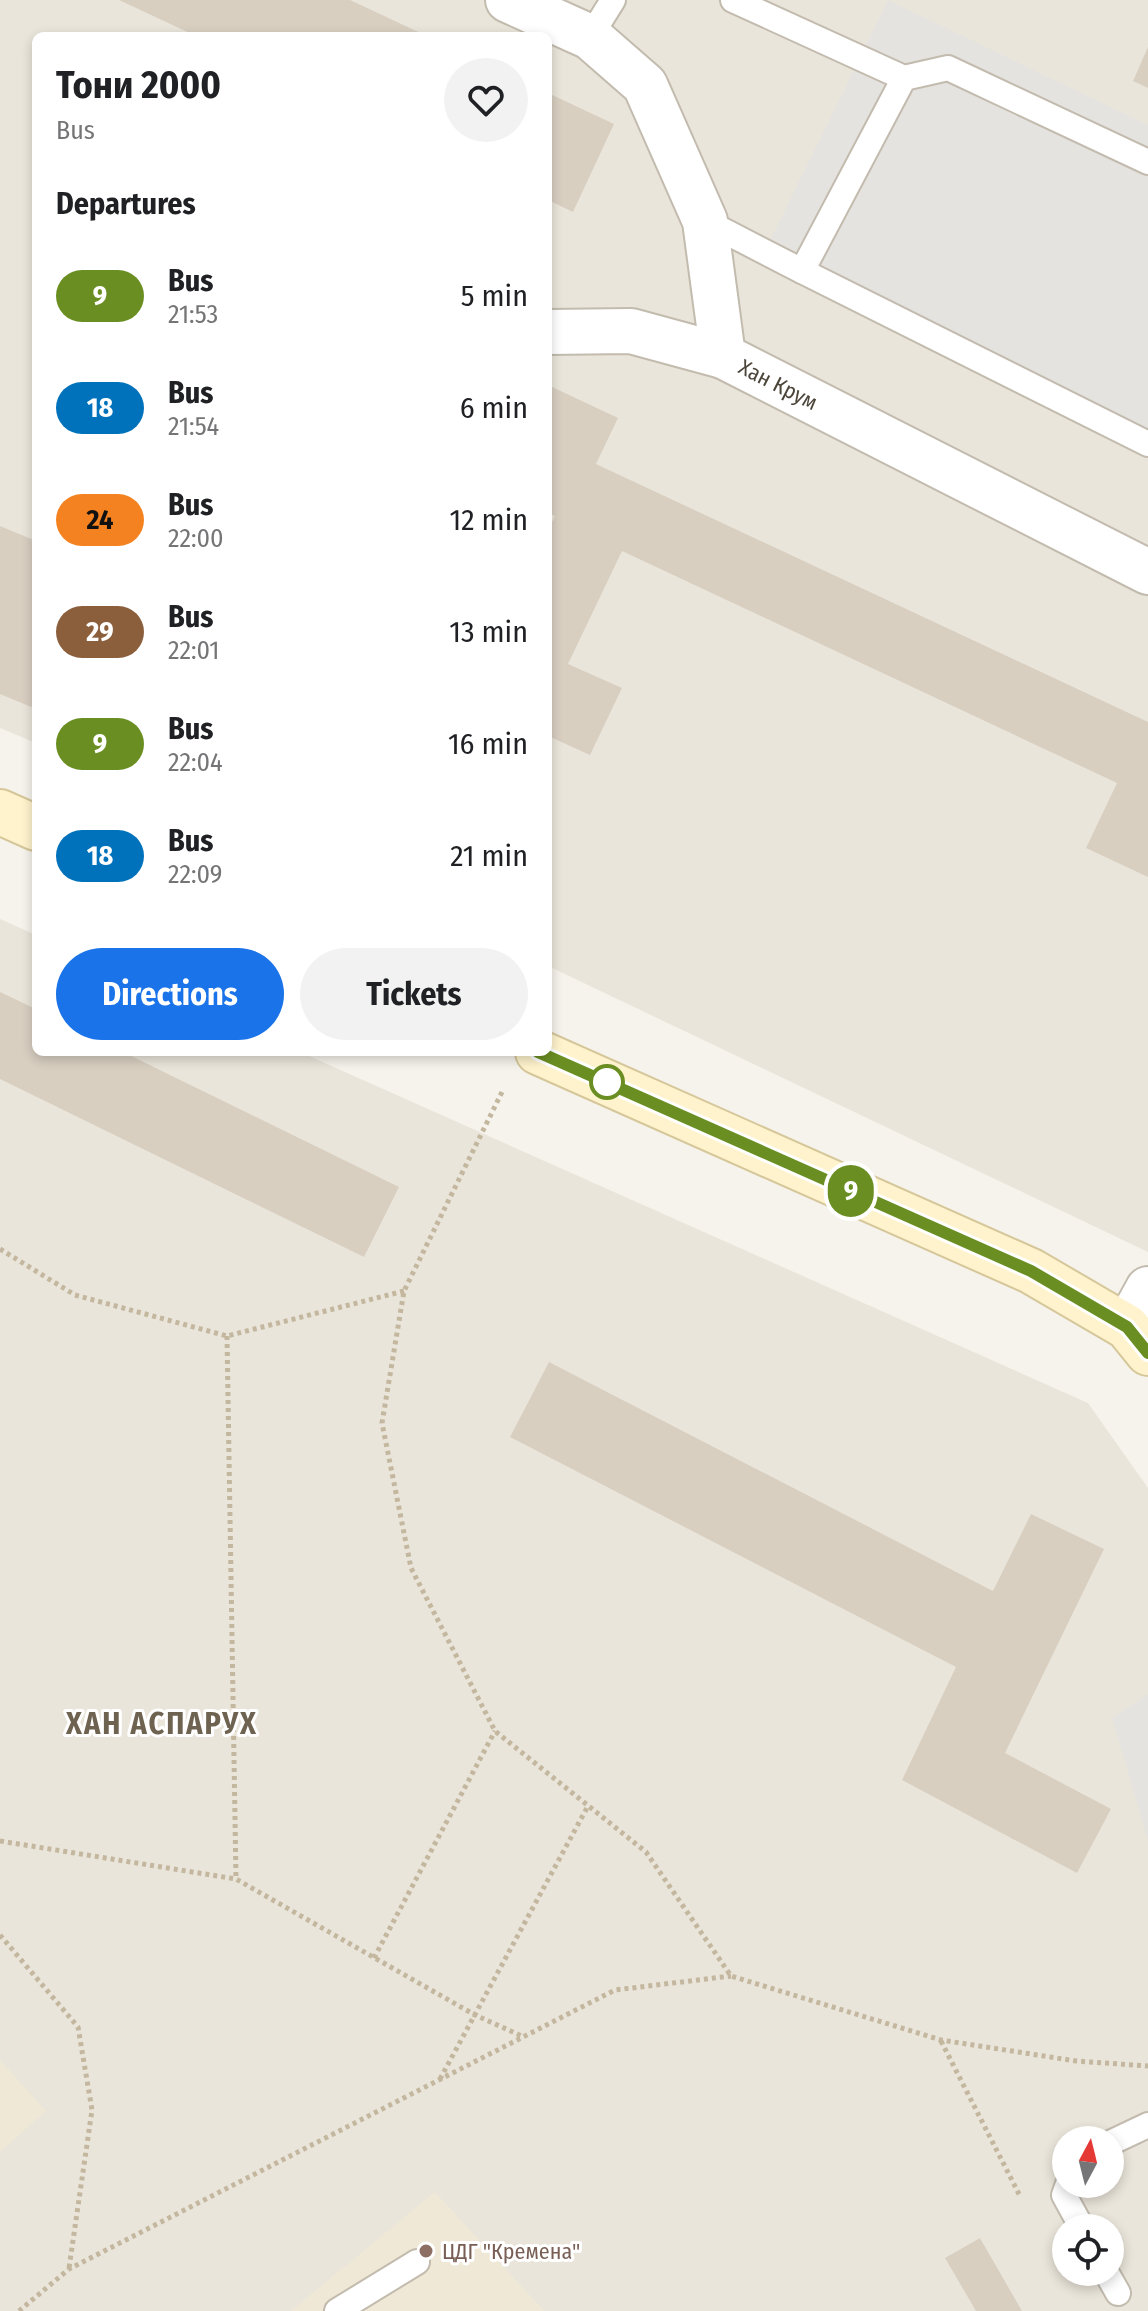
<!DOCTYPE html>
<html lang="en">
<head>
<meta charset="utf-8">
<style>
	body { margin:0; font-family:"Fira Sans Condensed",sans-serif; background:#f2f2f2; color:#202124; height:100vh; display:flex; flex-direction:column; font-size:30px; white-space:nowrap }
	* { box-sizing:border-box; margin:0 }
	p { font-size:26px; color:#757577 }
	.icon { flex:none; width:44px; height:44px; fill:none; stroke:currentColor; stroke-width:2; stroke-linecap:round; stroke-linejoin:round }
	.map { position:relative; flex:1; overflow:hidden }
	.side { position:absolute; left:32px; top:32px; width:520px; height:1024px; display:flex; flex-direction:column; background:#fff; border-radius:12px; box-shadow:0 4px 12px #0003 }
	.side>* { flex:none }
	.badge { padding:0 16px; border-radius:26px; font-size:28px; line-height:52px }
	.needle { width:52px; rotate:7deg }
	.buttons { position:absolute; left:1052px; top:2126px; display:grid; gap:16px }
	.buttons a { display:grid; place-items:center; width:72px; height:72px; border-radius:50%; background:#fff; box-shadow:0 4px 12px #0003; font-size:40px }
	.map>.badge { position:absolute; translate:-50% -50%; box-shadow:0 0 0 4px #fff }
	h2 { padding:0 24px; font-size:30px; line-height:72px }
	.round { display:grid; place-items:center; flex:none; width:84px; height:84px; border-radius:42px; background:#f2f2f2 }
	.headline { display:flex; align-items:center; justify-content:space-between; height:136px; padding:0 24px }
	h1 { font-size:38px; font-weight:700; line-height:60px }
	.cta { display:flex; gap:16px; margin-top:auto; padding:16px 24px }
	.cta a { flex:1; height:92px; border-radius:48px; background:#1a73e8; color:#fff; font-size:32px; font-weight:700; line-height:92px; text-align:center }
	.cta a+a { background:#f2f2f2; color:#202124 }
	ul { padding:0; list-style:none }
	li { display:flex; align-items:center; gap:24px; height:112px; padding:0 24px }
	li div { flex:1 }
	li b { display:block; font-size:30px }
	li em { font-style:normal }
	li .badge { min-width:88px; font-weight:700; text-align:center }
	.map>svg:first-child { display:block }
	.residential { fill:#eae5da; fill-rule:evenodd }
	.education { fill:#efe8d6 }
	.parking { fill:#e5e3e0 }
	.building { fill:#d8cfc1 }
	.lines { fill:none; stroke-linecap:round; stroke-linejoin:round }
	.lane-casing { stroke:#c2bbae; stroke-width:28 }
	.street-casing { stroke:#c2bbae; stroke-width:48 }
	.secondary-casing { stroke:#d6c79b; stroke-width:48 }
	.path { stroke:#c4b79f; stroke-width:5; stroke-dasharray:4 4; stroke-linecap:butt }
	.lane { stroke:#fff; stroke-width:24 }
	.street { stroke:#fff; stroke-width:44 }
	.secondary { stroke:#fff3cd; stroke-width:44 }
	.line-casing { stroke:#fff; stroke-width:18 }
	.line { stroke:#6b8e23; stroke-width:12 }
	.stop-dot { fill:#fff; stroke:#6b8e23; stroke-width:4 }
	.education-dot { fill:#8d6e63; stroke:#fff; stroke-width:3 }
	.labels { text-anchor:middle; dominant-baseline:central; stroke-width:6; stroke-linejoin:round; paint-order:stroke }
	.street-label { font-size:22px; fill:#4b4439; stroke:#fff }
	.education-label { font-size:22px; fill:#785e54; stroke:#fff; text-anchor:start }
	.district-label { font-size:30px; font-weight:bold; letter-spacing:2px; fill:#6e6250; stroke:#fff }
</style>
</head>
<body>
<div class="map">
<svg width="1148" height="2311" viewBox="0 0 1148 2311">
	<rect width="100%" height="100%" fill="#f6f3ec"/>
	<g class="residential">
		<path d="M0,0H1148V1252L548,966V36H36V743L0,728Z"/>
		<path d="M0,919L36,935V1052H300L1088,1403L1148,1488V2311H0ZM1066,2140H1110V2184H1066ZM1066,2228H1110V2272H1066Z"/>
	</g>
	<g class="education">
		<path d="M0,2060L46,2111L0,2152Z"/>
		<path d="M435,2192L544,2311H291Z"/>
	</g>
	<g class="parking">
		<path d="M888,0L1148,125V448L764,253Z"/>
		<path d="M1148,1694V1840L1112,1718Z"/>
	</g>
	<g class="building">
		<path d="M119,0H350L427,36H196Z"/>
		<path d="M1148,47V88L1133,81Z"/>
		<path d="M548,93L614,124L573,212L548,200Z"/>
		<path d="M548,385L618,418L596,464L1148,722V877L1086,848L1117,783L622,551L568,664L622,688L590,755L548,736V530L555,516L548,513Z"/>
		<path d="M0,526L36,541V709L0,694Z"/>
		<path d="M0,992L36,1009V1052H123L399,1187L364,1257L0,1079Z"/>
		<path d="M549,1362L993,1591L1031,1514L1104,1549L1005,1753L1111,1809L1077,1873L902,1780L956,1667L510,1437Z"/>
		<path d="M980,2238L1022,2311H976L945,2258Z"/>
	</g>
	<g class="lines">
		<g class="lane-casing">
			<g id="lane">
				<path d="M733,0L904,78"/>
				<path d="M590,37L613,0"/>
				<path d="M705,221L802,271L904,78L948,68L1148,162"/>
				<path d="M802,271L1148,444"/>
				<path d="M1110,2143L1148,2125"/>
				<path d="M1068,2184L1064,2195L1082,2228"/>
				<path d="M1106,2272L1118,2293"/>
				<path d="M337,2311L417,2262"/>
			</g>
		</g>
		<g class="street-casing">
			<g id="street">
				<path id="s1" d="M508,0L590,37L645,85L705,221L723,356L1148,572"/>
				<path d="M548,332L631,331L723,356"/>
				<path d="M1127,1327L1148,1289"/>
			</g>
		</g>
		<g class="secondary-casing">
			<g id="secondary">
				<path d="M0,812L36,828"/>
				<path d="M538,1052L1031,1271L1127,1327L1148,1353"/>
			</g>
		</g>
		<g class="path">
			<path d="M502,1092L404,1291L382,1423L411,1568L495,1731L646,1852L731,1976L941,2040L1076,2061L1148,2066"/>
			<path d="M0,1249L75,1295L227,1336L404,1291"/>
			<path d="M227,1336L236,1879L475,2015L524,2037"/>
			<path d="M0,1841L236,1879"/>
			<path d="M0,1935L78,2027L92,2110L69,2268"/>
			<path d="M374,1958L495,1731"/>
			<path d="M941,2041L1020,2196"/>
			<path d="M440,2079L588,1806"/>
			<path d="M19,2311L69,2269L615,1990L731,1976"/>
		</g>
		<use href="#lane" class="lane"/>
		<use href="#street" class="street"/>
		<use href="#secondary" class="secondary"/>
	</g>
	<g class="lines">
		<g class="line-casing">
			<path id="line" d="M538,1052L1031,1271L1127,1327L1148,1353"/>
		</g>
		<use href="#line" class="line"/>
	</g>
	<circle class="stop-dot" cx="607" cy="1082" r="16"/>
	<circle class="education-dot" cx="426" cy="2251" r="8"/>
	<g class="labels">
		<g class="street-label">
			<text stroke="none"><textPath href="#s1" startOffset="510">Хан Крум</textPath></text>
		</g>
		<g class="education-label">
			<text x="442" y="2251">ЦДГ "Кремена"</text>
		</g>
		<g class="district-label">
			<text x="162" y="1724">ХАН АСПАРУХ</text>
		</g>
	</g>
</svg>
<div class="buttons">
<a><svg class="needle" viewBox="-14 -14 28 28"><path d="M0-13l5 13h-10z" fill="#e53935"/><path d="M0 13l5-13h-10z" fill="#757577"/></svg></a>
<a><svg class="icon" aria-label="locate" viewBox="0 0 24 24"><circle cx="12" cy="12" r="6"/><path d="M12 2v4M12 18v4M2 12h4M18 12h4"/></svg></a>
</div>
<b class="badge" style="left:851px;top:1191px;background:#6b8e23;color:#fff">9</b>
<section class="side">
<div class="headline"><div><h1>Тони 2000</h1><p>Bus</p></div><a class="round"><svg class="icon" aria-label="heart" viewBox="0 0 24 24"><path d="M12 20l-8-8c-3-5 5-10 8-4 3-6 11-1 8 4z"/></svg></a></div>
<h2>Departures</h2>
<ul>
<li><span class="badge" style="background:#6b8e23;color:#fff">9</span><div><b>Bus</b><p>21:53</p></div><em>5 min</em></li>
<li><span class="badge" style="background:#0072bc;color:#fff">18</span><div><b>Bus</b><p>21:54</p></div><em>6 min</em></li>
<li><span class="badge" style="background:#f58220;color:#111">24</span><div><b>Bus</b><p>22:00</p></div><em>12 min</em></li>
<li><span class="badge" style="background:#8b5e3c;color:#fff">29</span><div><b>Bus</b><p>22:01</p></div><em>13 min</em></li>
<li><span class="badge" style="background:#6b8e23;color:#fff">9</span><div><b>Bus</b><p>22:04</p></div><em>16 min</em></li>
<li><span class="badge" style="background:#0072bc;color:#fff">18</span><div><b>Bus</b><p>22:09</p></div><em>21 min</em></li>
</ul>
<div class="cta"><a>Directions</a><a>Tickets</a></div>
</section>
</div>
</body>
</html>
